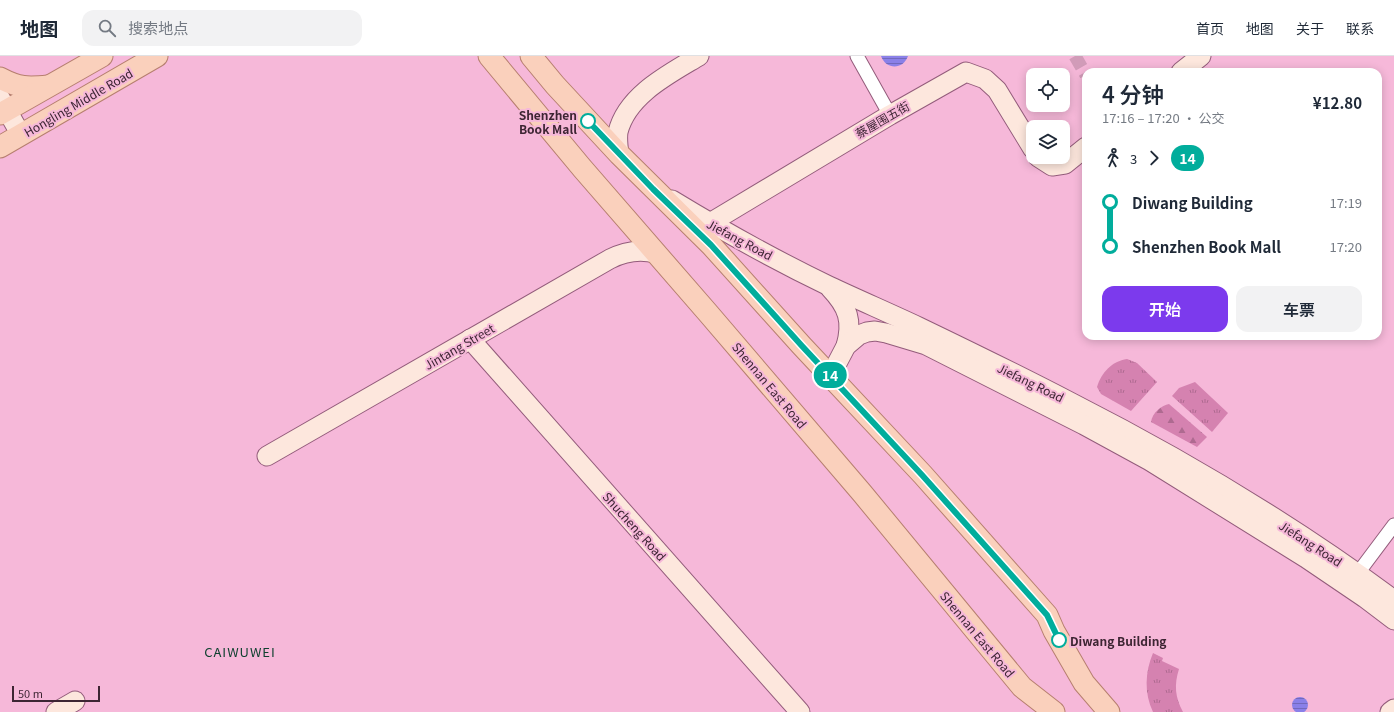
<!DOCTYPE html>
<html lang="zh">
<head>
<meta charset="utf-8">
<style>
	body { margin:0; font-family:Georgia,"Noto Sans SC",serif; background:#f2f2f3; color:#1f2937; height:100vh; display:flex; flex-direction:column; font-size:15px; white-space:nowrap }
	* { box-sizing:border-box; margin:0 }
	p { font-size:13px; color:#747a83 }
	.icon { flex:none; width:22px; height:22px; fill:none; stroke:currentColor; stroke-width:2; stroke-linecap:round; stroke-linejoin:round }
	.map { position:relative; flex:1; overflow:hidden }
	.side { position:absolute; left:1082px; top:12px; width:300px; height:272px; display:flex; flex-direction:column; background:#fff; border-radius:12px; box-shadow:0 2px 10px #0003 }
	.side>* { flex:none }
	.badge { padding:0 8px; border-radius:13px; font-size:14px; line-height:26px }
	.tools { position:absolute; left:1026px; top:12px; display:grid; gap:8px }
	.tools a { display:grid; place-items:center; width:44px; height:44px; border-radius:8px; background:#fff; box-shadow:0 2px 10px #0003; font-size:20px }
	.scale { position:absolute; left:12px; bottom:10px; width:88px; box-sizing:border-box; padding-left:4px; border:2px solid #3d2533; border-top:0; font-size:11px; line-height:14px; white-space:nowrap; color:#3d2533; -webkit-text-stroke:3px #f6b8d9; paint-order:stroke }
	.map>.badge { position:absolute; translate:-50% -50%; box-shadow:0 0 0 2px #fff }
	.legs { display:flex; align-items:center; gap:6px; height:44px; padding:0 20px; font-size:13px }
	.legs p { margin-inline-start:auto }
	.summary { display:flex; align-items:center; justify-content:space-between; height:68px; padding:0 20px }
	h1 { font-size:22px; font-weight:600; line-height:30px }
	.button { display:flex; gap:8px; margin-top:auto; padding:8px 20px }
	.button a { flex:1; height:46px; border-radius:12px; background:#7c3aed; color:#fff; font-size:16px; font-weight:600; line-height:46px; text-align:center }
	.button a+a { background:#f2f2f3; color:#1f2937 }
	ul { padding:0 20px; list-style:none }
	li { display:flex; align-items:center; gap:14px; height:44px; font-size:15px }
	li i { display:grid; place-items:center; width:6px; height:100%; margin:0 5px; background:currentColor }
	li i::after { content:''; width:10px; height:10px; margin:-5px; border:3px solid; border-radius:50%; background:#fff }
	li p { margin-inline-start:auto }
	li:first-child i { background:linear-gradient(#0000 50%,currentColor 0) }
	li:last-child i { background:linear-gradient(currentColor 50%,#0000 0) }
	header { display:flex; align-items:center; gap:24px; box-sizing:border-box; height:56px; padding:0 20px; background:#fff; border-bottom:1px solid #e0e1e3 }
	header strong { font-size:19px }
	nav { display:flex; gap:22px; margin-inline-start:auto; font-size:14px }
	.search { width:280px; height:36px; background:#f2f2f3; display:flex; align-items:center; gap:10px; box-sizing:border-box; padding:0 14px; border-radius:12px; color:#747a83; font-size:15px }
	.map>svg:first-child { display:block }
	.grass { fill:url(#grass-tufts) }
	.forest { fill:url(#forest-firs) }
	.water { fill:url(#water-rules) }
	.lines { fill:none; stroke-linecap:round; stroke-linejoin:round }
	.street-tunnel { stroke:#d19bb8; stroke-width:13; stroke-dasharray:13 6; stroke-linecap:butt }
	.street-casing { stroke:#935c7b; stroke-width:15 }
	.secondary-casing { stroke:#935c7b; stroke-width:21 }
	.primary-casing { stroke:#b67f6f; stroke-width:23 }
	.street { stroke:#fff; stroke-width:13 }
	.secondary { stroke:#fde7dd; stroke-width:19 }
	.primary { stroke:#fad0bc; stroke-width:21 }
	.line-1-casing { stroke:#fff; stroke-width:9 }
	.line-1 { stroke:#01ad9c; stroke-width:6 }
	.stop-1-dot { fill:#fff; stroke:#01ad9c; stroke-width:2 }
	.labels { text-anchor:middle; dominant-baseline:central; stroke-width:4; stroke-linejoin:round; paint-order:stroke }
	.street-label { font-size:12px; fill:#3d2533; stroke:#f6b8d9 }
	.stop-label { font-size:12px; font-weight:bold; fill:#3d2533; stroke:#f6b8d9; text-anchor:end }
	.neighbourhood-label { font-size:13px; letter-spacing:1px; fill:#104130; stroke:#f6b8d9 }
</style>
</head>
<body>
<header>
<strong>地图</strong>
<div class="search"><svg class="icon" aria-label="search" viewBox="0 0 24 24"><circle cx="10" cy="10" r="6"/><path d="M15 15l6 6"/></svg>搜索地点</div>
<nav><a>首页</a><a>地图</a><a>关于</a><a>联系</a></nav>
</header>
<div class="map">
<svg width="1394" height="656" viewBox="0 0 1394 656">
	<defs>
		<pattern id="grass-tufts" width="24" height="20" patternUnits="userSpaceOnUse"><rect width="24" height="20" fill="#d582b0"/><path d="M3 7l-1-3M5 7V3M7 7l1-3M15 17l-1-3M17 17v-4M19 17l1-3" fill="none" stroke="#ae6a90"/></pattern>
		<pattern id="forest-firs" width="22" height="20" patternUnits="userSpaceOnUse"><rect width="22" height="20" fill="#d582b0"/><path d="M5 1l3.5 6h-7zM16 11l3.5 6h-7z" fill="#ae6a90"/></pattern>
		<pattern id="water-rules" width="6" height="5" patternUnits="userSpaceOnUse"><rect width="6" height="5" fill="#8a80e8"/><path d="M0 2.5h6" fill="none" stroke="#7269bd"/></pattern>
	</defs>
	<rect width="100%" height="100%" fill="#f6b8d9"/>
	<g class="grass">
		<path d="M1127,303L1137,307L1157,326L1131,355L1101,338L1097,331C1101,317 1112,305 1127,303Z"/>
		<path d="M1195,326L1228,357L1212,376L1172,340L1179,332Z"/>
		<path d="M1153,597L1163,602L1162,605L1179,613C1174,629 1175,641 1183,656H1153C1144,637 1145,616 1153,597Z"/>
	</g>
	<path class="forest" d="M1169,348L1207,381L1197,391L1151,366C1152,357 1162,349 1169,348Z"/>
	<g class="water">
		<path d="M881,0H908C903,14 886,14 881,0Z"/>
		<circle cx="1300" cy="649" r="8"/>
	</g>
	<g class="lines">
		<path class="street-tunnel" d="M1075,0L1086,19"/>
		<g class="street-casing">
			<g id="street">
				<path d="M857,0L890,59"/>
				<path d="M1358,517L1394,469"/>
			</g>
		</g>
		<g class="secondary-casing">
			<g id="secondary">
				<path d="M1181,16L1201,0"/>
				<path d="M0,42L21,79"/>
				<path d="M619,98C618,91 617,83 618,76C627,39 669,18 699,0"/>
				<path d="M1038,101L1052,110L1065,108L1086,91"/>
				<path d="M672,144C723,175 775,204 829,230C859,244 889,257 919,271C971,296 1022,321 1072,347C1184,404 1293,469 1394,544"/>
				<path d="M710,167L890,59L966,16L985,23L997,34L1033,93"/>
				<path d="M830,232C848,251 853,265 846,290"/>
				<path d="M470,283L800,656"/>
				<path d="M832,321L835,311L846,290L859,279L867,276L875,275L886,277L926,289L1084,369L1150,405L1306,502L1365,542L1394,564"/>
				<path d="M267,400L610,203C625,195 639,193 656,197"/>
				<path d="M56,656L75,645"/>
				<path d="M1390,656L1394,653"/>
			</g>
		</g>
		<g class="primary-casing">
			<g id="primary">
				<path d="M489,0L582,112L708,257L862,437L1022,631L1054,656"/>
				<path d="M531,0L555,29L619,98L711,189L802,290L923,419L1047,559L1054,575L1084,627L1109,656"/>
				<path d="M0,22C19,32 27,32 48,30"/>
				<path d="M0,58L102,0"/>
				<path d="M0,91L157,0"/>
			</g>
		</g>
		<use href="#street" class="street"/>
		<use href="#secondary" class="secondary"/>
		<use href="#primary" class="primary"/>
	</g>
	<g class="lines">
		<g class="line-1-casing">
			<path id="line-1" d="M588,65L653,133L711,189L802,290L922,419L1047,559L1059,584"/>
		</g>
		<use href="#line-1" class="line-1"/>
	</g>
	<g class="stop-1-dot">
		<circle cx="588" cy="65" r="7"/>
		<circle cx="1059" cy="584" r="7"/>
	</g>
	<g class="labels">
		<g class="street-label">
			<text transform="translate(78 46) rotate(-30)">Hongling Middle Road</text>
			<text transform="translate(882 63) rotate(-30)">蔡屋围五街</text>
			<text transform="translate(740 183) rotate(28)">Jiefang Road</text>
			<text transform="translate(459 290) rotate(-30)">Jintang Street</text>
			<text transform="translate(1031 326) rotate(26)">Jiefang Road</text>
			<text transform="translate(770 329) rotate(50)">Shennan East Road</text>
			<text transform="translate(635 470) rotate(48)">Shucheng Road</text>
			<text transform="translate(1311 487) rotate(33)">Jiefang Road</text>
			<text transform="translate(978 578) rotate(50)">Shennan East Road</text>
		</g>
		<g class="stop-label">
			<text x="577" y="58">Shenzhen<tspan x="577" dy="14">Book Mall</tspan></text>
			<text x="1070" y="584" text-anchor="start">Diwang Building</text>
		</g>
		<g class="neighbourhood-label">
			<text x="240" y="595">CAIWUWEI</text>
		</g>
	</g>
</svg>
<div class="tools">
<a><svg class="icon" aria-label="locate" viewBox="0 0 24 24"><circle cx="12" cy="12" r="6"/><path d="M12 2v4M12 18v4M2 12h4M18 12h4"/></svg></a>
<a><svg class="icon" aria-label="layers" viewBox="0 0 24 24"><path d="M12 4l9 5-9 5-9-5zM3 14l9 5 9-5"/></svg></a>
</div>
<div class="scale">50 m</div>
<b class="badge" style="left:830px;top:319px;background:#01ad9c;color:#fff">14</b>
<section class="side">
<div class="summary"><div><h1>4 分钟</h1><p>17:16 – 17:20 · 公交</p></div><b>¥12.80</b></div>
<div class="legs"><svg class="icon" aria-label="walk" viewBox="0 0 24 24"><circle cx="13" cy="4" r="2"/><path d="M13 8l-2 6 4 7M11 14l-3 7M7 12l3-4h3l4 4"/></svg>3<svg class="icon" aria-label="forward" viewBox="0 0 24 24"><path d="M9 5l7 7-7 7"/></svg><b class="badge" style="background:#01ad9c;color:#fff">14</b></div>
<ul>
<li><i style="color:#01ad9c"></i><b>Diwang Building</b><p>17:19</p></li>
<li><i style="color:#01ad9c"></i><b>Shenzhen Book Mall</b><p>17:20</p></li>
</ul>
<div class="button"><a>开始</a><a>车票</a></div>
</section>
</div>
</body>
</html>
